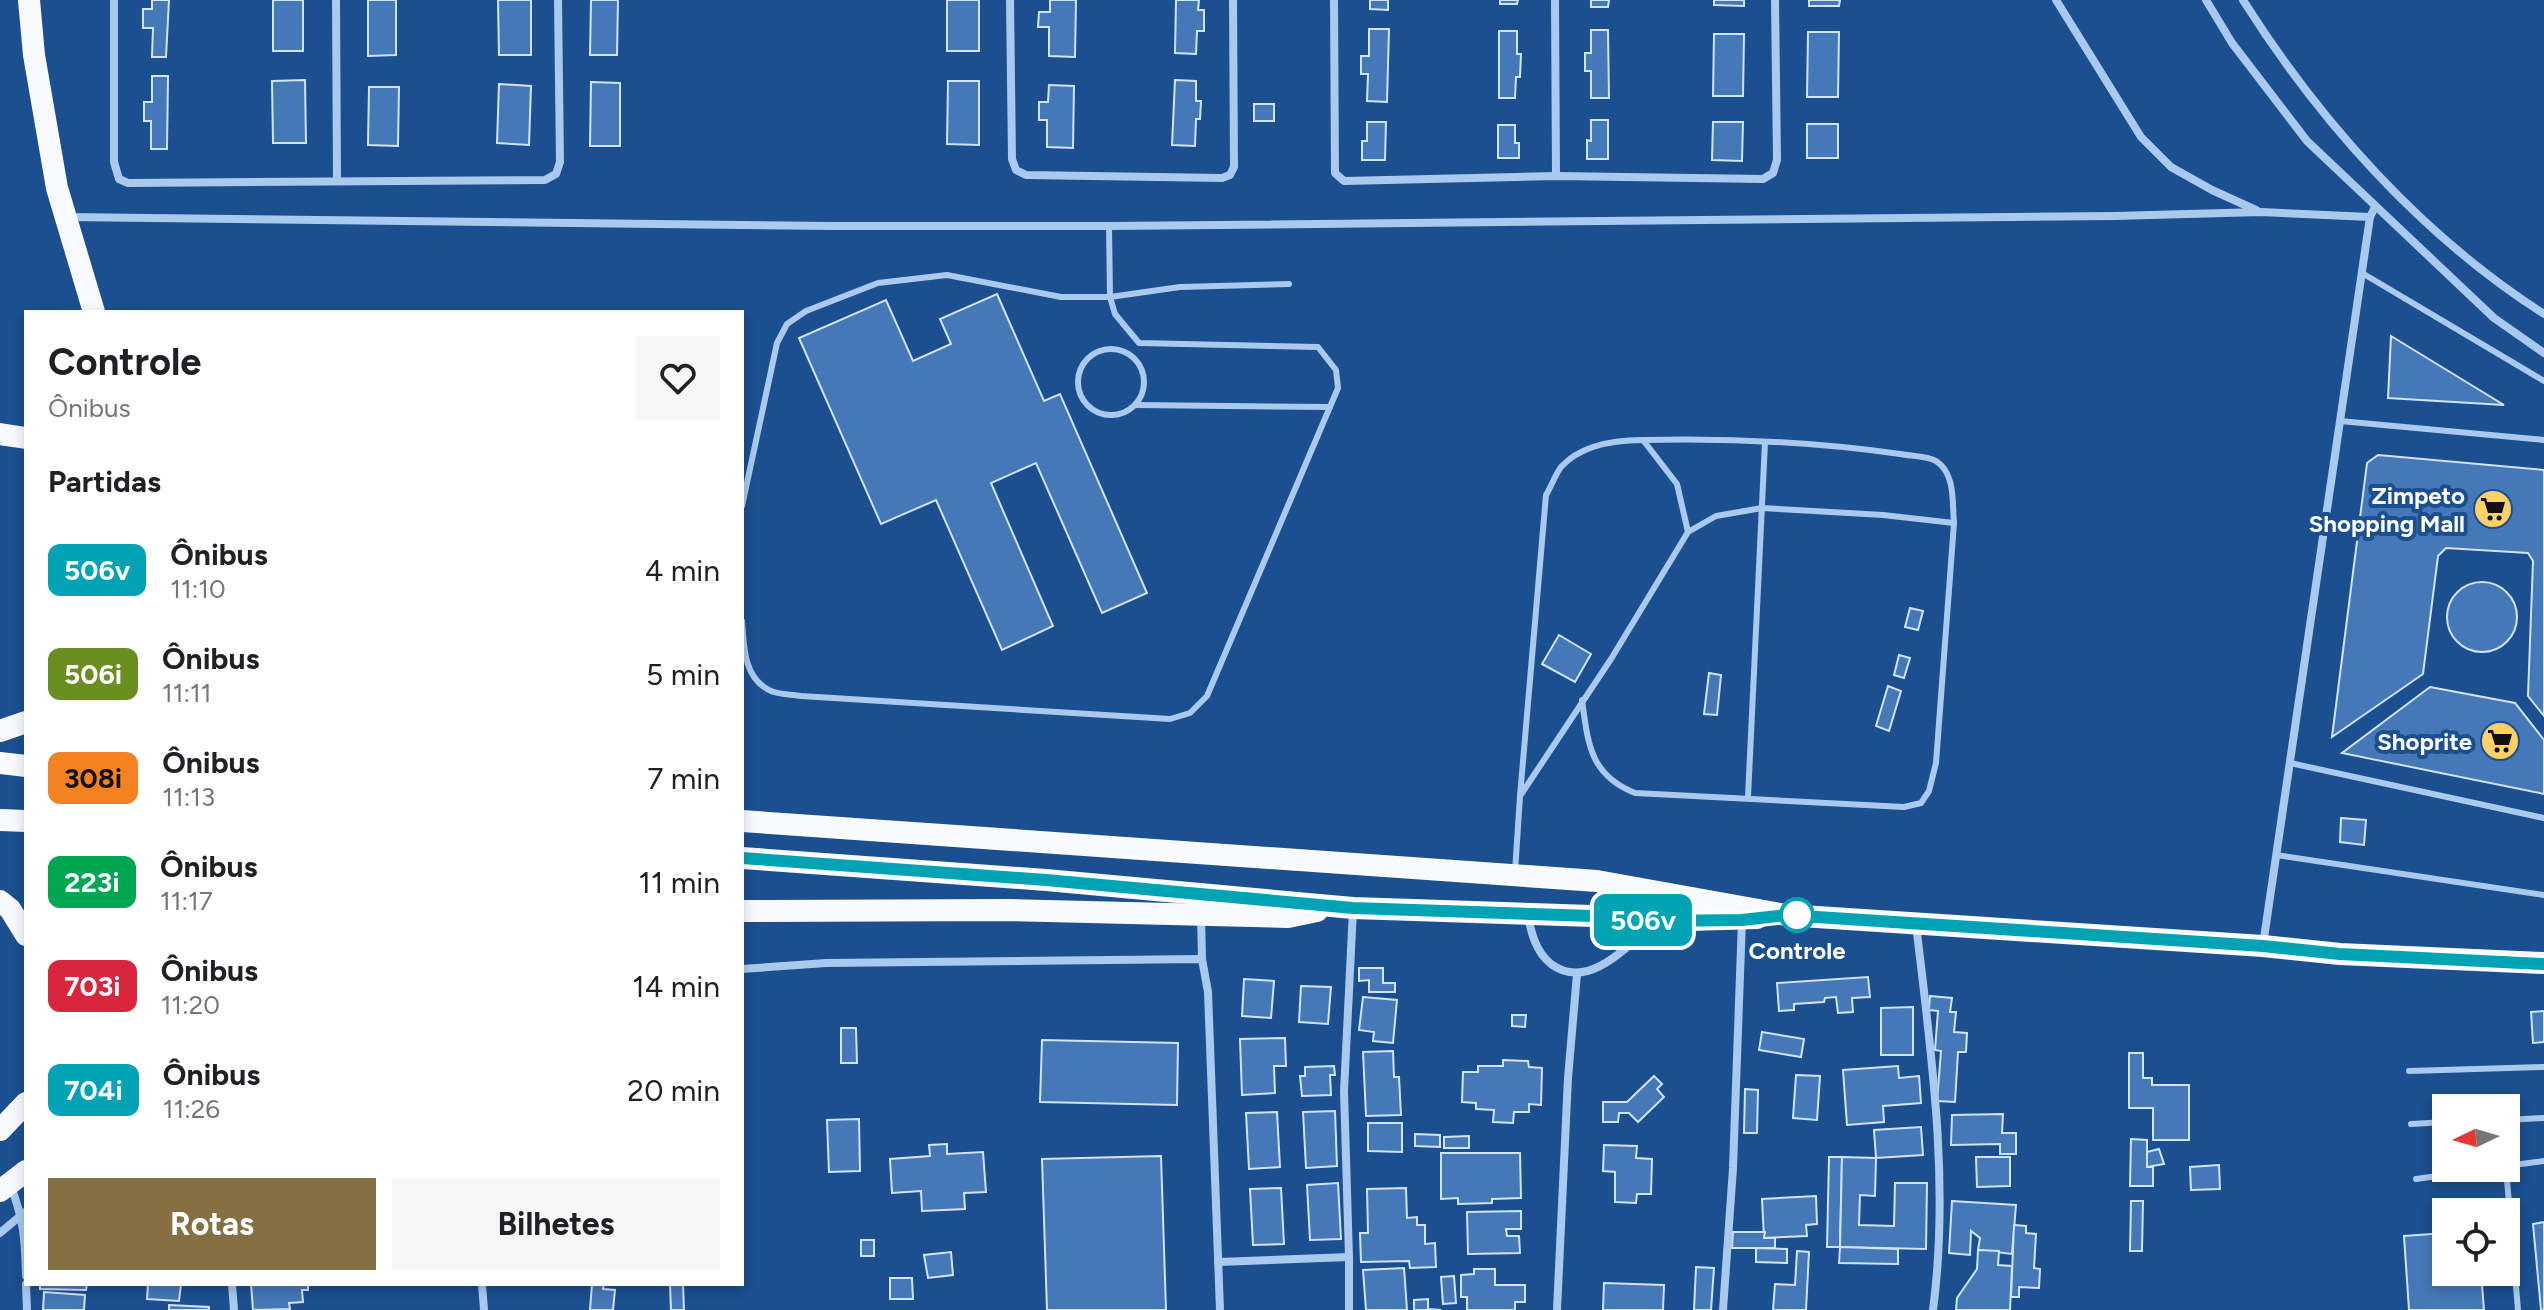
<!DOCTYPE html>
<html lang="pt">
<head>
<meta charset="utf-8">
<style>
	body { margin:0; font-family:Figtree,sans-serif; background:#f6f6f6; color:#202124; height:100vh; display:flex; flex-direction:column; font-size:30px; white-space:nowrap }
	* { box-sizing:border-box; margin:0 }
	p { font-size:26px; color:#757577 }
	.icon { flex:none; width:44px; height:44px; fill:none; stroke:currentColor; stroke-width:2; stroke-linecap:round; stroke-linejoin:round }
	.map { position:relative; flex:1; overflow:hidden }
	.sheet { position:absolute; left:24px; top:310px; width:720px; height:976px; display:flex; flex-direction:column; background:#fff; border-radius:0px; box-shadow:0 4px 12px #0003 }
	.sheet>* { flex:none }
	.badge { padding:0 16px; border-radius:12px; font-size:28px; line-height:52px }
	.needle { width:52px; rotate:265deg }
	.buttons { position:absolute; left:2432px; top:1094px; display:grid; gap:16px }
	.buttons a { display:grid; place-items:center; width:88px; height:88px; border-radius:0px; background:#fff; box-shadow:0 4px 12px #0003; font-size:40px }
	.map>.badge { position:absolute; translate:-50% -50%; box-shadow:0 0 0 4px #fff }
	h2 { padding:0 24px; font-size:30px; line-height:72px }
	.round { display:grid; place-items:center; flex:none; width:84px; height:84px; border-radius:0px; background:#f6f6f6 }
	.headline { display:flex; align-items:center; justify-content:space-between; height:136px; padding:0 24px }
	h1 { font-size:38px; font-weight:700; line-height:60px }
	.primary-button { display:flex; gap:16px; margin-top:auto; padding:16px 24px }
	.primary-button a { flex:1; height:92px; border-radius:0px; background:#847042; color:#fff; font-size:32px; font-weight:700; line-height:92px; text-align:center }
	.primary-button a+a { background:#f6f6f6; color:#202124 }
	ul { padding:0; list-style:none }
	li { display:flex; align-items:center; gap:24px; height:104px; padding:0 24px }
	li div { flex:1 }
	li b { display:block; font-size:30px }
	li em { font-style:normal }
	li .badge { min-width:88px; font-weight:700; text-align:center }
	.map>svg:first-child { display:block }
	.building { fill:#4478b7; stroke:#cfe3fa; stroke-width:2 }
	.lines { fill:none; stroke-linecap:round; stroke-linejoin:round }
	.service { stroke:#a9c9ee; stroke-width:6 }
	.minor { stroke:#a9c9ee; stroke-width:8 }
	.trunk { stroke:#f8faff; stroke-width:22 }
	.line-casing { stroke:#fff; stroke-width:18 }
	.line { stroke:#00a3b4; stroke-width:12 }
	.stop-dot { fill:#fff; stroke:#00a3b4; stroke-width:4 }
	.labels { text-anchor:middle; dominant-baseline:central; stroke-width:8; stroke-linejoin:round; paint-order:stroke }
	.poi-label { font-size:24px; font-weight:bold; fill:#fff; stroke:#1b4f8f; text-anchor:end }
	.stop-label { font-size:24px; font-weight:bold; fill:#fff; stroke:#1b4f8f }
</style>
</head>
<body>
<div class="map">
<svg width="2544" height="1310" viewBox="0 0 2544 1310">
	<rect width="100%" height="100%" fill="#1b4f8f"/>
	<g class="building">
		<path d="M152,0H169L166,57H152L153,28H143V9H152Z"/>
		<rect x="273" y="0" width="30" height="51"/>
		<path d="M368,0H396V55L368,56Z"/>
		<path d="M498,0H531V55H499Z"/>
		<path d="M591,0H618L617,55H590Z"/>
		<rect x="947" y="0" width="32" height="51"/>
		<path d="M1050,0H1076L1075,57L1049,56V27H1038L1039,12H1050Z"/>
		<path d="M1176,0H1199L1198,10H1204V31H1197L1196,54L1175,53Z"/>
		<path d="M1370,0H1388V10L1370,9Z"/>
		<path d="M1500,0H1518L1517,4H1500Z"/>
		<path d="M1591,0H1609L1608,7H1591Z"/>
		<path d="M1714,0H1744V6L1714,5Z"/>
		<path d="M1809,0H1840L1839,6H1809Z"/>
		<path d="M1369,29H1389L1387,102L1367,101L1368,74H1361V56H1369Z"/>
		<path d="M1591,30H1608L1609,98H1591V71H1585V53H1591Z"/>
		<path d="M1499,31H1517V54H1521L1520,77H1516L1515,98H1499Z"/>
		<path d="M1808,32H1839L1838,97H1807Z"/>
		<path d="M1714,34H1744L1743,96H1713Z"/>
		<path d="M152,76H168L167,149H151V121H144V102H152Z"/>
		<path d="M305,80L306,143H273L272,81Z"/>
		<path d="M1175,80L1196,81V101H1201L1200,119H1196L1195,146L1172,145Z"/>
		<path d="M948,81H979V145L947,144Z"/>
		<path d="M591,82L620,83V146H590Z"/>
		<path d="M499,84L531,86L529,145L497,143Z"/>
		<path d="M1049,85L1074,86L1073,148L1047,147V120H1039V102H1048Z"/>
		<path d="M369,87H399L398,146L368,145Z"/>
		<rect x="1254" y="104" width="20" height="17"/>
		<path d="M1591,120H1608V159H1587V140L1591,141Z"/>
		<path d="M1367,122H1386L1385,160H1362V141H1367Z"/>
		<path d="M1713,122H1743L1742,161L1712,160Z"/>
		<rect x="1807" y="124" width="31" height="34"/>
		<path d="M1498,125H1515V143H1519V158H1498Z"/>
		<path d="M997,294L1044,401L1060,394L1147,593L1102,613L1036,463L991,483L1053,626L1002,650L936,500L881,524L799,338L886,300L913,361L951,344L940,319Z"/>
		<path d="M2391,336L2504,405L2388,398Z"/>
		<path d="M2378,455L2544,470V716L2528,696L2533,561L2528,553L2446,548L2438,556L2423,674L2332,737L2367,463Z"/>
		<circle cx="2482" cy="617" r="35"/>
		<path d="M1910,608L1923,611L1918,630L1905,627Z"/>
		<path d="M1559,635L1591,654L1575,682L1542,664Z"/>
		<path d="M1899,655L1910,658L1904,678L1894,675Z"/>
		<path d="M1709,673L1721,675L1717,715L1704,714Z"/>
		<path d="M1888,686L1901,691L1889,731L1876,726Z"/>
		<path d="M2430,687L2515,703L2544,740V794L2342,753Z"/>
		<path d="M2341,818L2366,820L2364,845L2340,842Z"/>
		<path d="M1359,968H1383V983H1395V992H1369V980L1359,981Z"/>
		<path d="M1868,977L1870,997L1852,998L1853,1012L1838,1013L1836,997L1825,998L1824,1002L1794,1004V1010L1779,1011L1777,983Z"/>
		<path d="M1244,979L1274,981L1271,1018L1242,1016Z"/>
		<path d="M1301,986L1331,987L1328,1024L1299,1022Z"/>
		<path d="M1930,996L1952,998L1950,1012H1956L1954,1032L1967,1033L1966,1052H1958L1955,1102L1937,1101L1941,1051L1935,1050L1938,1011L1929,1010Z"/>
		<path d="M1363,997L1397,1000L1393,1043L1373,1041L1374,1032L1359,1030Z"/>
		<path d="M1913,1007V1055H1881V1008Z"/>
		<path d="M2544,1011V1042L2533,1043L2531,1012Z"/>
		<path d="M1512,1015H1526L1525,1027L1512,1026Z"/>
		<path d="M841,1028H856L857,1063H841Z"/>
		<path d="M1762,1032L1804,1039L1801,1057L1759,1050Z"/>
		<path d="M1285,1038L1286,1066H1274L1275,1093L1242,1095L1240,1039Z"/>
		<path d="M1042,1040L1178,1043L1177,1105L1040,1102Z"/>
		<path d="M1393,1051L1394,1077H1399L1401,1115L1366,1116L1363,1052Z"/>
		<path d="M2129,1053H2143V1078H2152V1085H2189V1140H2153V1108H2129Z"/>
		<path d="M1503,1060L1528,1061L1529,1067L1542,1068L1541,1105L1529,1104V1112H1514L1513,1123L1493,1122L1494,1110L1476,1109V1103L1462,1102L1463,1072H1478V1066H1503Z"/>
		<path d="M1334,1066L1335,1075H1330L1331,1095L1302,1096L1300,1076H1305V1067Z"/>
		<path d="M1898,1066L1899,1078L1919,1076L1921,1103L1883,1106L1884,1122L1847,1125L1843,1070Z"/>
		<path d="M1796,1075L1820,1076L1817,1120L1793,1118Z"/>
		<path d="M1654,1076L1662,1084L1657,1089L1664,1097L1638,1122L1629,1113H1619L1618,1122H1603V1102H1627Z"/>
		<path d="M1745,1089L1758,1090L1757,1133H1744Z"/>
		<path d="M1335,1111L1337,1166L1306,1168L1303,1112Z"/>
		<path d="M1277,1112L1280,1167L1249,1169L1246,1113Z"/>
		<path d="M2003,1114L2002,1133H2016V1154H2000V1144L1951,1145L1952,1115Z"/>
		<path d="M859,1119L860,1171L829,1172L827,1120Z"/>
		<path d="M1368,1123H1402V1152L1368,1151Z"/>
		<path d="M1921,1127L1923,1155L1876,1158L1874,1130Z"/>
		<path d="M1415,1134L1440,1135V1147L1415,1146Z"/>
		<path d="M1469,1136V1148H1444V1137Z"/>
		<path d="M2131,1139L2147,1140V1167H2153V1186H2130Z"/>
		<path d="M947,1144V1154L983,1152L986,1192L964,1193L965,1209L922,1211L921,1191L892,1193L890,1159L930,1156L929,1145Z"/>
		<path d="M1604,1145L1637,1146L1636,1158L1652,1159L1651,1194H1637L1636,1203L1615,1202V1172L1603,1171Z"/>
		<path d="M2159,1149L2164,1164L2147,1167V1152Z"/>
		<path d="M1441,1153H1520L1521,1198L1492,1199V1203L1458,1204V1198L1441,1199Z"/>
		<path d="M1161,1156L1166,1310H1047L1042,1159Z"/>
		<path d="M1829,1157H1842L1840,1247H1827Z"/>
		<path d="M1842,1157L1876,1158L1875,1196L1860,1195L1859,1225L1894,1226L1895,1183H1927L1926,1249L1840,1247Z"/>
		<path d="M1976,1157H2010V1186L1977,1187Z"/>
		<path d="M2219,1165L2220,1189L2191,1190L2190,1167Z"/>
		<path d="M1338,1183L1341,1239L1310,1240L1307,1185Z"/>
		<path d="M1281,1188L1284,1244L1253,1245L1250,1189Z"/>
		<path d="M1406,1188L1407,1218L1417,1217V1225H1425V1244L1435,1243L1436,1267L1410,1268L1409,1261L1361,1262L1360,1233H1368L1367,1189Z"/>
		<path d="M1816,1196L1817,1224L1806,1225L1807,1236L1764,1238L1762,1199Z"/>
		<path d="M1952,1201L2016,1205L2012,1254L1978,1250L1980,1238L1971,1231L1970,1255L1949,1253Z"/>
		<path d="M2131,1201H2143L2142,1251H2130Z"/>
		<path d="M1521,1211V1229H1506L1507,1236H1519L1520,1253L1468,1254L1467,1212Z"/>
		<path d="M2544,1222V1310H2541L2533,1224Z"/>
		<path d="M2014,1225L2026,1226V1233L2036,1234L2034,1268L2040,1269L2039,1288L2019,1287V1297H2011Z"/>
		<path d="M1733,1232H1765L1764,1238H1775V1248H1732Z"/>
		<path d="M2446,1233V1272H2481L2484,1310H2409L2404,1236Z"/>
		<rect x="861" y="1240" width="13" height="16"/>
		<path d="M1840,1247L1898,1249V1264L1839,1263Z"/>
		<path d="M1756,1248L1787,1249V1263L1756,1262Z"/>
		<path d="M1978,1250L1999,1251L1998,1265L2012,1266L2010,1310H1956L1957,1298L1977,1269Z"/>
		<path d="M1797,1251L1809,1252L1806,1310H1773L1775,1284L1795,1285Z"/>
		<path d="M951,1252L953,1275L928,1278L924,1255Z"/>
		<path d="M1696,1267L1714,1268L1711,1310H1694Z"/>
		<path d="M1404,1268L1407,1310H1366L1363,1270Z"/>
		<path d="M1474,1269H1495V1285H1525V1302H1515V1310H1467V1297H1461V1275L1474,1274Z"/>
		<path d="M1454,1276L1456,1303L1443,1304L1441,1277Z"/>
		<path d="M890,1278H912L913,1299H890Z"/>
		<path d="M1604,1283L1664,1285L1663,1310H1603Z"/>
		<path d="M40,1284H87L86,1290L40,1289Z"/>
		<path d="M148,1284H181L179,1301L147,1299Z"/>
		<path d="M251,1284H308V1290H302L303,1302L289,1303L290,1309L253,1310Z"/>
		<path d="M592,1284H604L603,1289L615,1290L613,1310H590Z"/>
		<path d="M670,1284H683L684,1310H671Z"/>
		<path d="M44,1292L85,1295L84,1310H43Z"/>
		<path d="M1428,1299V1309L1441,1310H1414V1300Z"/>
		<path d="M169,1305L209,1307V1310H169Z"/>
	</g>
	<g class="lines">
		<g class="service">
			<path d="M2362,273L2544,381"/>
			<circle cx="1111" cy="382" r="33"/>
			<path d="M1136,405L1330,407"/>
			<path d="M2340,421L2544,440"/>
			<path d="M742,506L777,343L787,324L806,311L878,283L947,275L1061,297H1110L1180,287L1289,284"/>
			<path d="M1688,532L1716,516L1762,508L1883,515L1954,523"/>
			<path d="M742,621C744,645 743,677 769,690C777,695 791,694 801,696L1170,719L1190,713L1207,696L1338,388L1336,370L1318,347L1139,343L1115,314L1110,297L1109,226"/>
			<path d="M1582,700C1588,744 1590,775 1635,793L1904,807L1921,803L1929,791L1936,763L1954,523C1952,503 1956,474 1936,461C1928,456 1910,456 1900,454C1816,442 1728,438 1643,440"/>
			<path d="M2290,763L2544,818"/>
			<path d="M1748,797L1765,442"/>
			<path d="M2276,855L2544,895"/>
			<path d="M1515,872L1520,796L1611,659L1688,532L1677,484L1643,440C1615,440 1581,445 1561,467C1555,475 1551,487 1546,495L1520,796"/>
			<path d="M2409,1071L2544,1067"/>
			<path d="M2506,1120L2544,1118"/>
			<path d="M2411,1124L2446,1122"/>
			<path d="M2506,1166L2544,1161"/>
			<path d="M2506,1168L2518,1310"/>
			<path d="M2416,1179L2495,1168"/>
		</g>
		<g class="minor">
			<path d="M114,0V162L119,179L128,183L545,180L556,174L560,162L558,0"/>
			<path d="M336,0L337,180"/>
			<path d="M1010,0L1012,159L1016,170L1026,175L1222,178L1230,175L1234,167L1233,0"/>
			<path d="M1334,0L1335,173L1344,181L1556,176L1763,179L1773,173L1777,160L1775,0"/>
			<path d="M1555,0L1556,176"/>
			<path d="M2056,0L2141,137L2171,167L2212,190L2256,210"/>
			<path d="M2206,0L2232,43L2307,141L2494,318L2544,353"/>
			<path d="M2243,0C2320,122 2422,236 2544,314"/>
			<path d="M66,217L833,226H1109L2115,216L2261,212L2370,217L2375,207"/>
			<path d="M1201,915L1202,959"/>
			<path d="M1528,915C1531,933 1536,952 1551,964C1587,991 1626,948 1651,925"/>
			<path d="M1916,924C1931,1052 1950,1182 1933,1310"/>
			<path d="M2263,945L2370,217"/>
			<path d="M742,969L826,963L1202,959L1208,992L1220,1310"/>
			<path d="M10,1184C24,1220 25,1238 26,1276"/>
			<path d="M0,1233L25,1212"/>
			<path d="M1218,1262L1349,1257L1344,1091L1353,910"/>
			<path d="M26,1284L27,1310"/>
			<path d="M232,1284L234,1310"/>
			<path d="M482,1284L484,1310"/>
			<path d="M1349,1310V1257"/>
			<path d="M1557,1310L1568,1078L1577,974"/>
			<path d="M1723,1310L1733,1168L1742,920"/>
		</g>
		<g class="trunk">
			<path d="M29,0L34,55L57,188L94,312"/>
			<path d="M0,434L26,438"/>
			<path d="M0,731L26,722"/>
			<path d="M0,763L26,766"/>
			<path d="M0,820L26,821"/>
			<path d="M742,821L1597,881L1786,915L2263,946L2340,954L2544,963"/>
			<path d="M742,858L1046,880L1353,908L1592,916L1656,921L1757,918"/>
			<path d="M0,901L10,909L26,935"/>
			<path d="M742,911L1010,910L1288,917L1317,911"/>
			<path d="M0,1130L26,1103"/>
			<path d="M0,1191L26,1171"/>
		</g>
	</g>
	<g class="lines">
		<g class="line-casing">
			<path id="line" d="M742,858L1046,880L1353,908L1592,916L1656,921L1742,920L1786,915L2263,946L2340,954L2544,964"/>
		</g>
		<use href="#line" class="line"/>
	</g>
	<defs>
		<g id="supermarket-disc" transform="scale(2)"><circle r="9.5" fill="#ffd166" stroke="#1b4f8f"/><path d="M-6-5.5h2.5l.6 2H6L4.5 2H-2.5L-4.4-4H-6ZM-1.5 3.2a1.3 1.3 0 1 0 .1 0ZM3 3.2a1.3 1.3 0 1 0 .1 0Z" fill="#111"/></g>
	</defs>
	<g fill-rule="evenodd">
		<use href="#supermarket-disc" x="2493" y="509"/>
		<use href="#supermarket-disc" x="2500" y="741"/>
	</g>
	<circle class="stop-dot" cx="1797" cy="915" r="16"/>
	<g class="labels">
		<g class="poi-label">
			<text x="2465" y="495">Zimpeto<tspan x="2465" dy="28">Shopping Mall</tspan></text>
			<text x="2472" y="741">Shoprite</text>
		</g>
		<g class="stop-label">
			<text x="1797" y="950">Controle</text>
		</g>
	</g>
</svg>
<div class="buttons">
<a><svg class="needle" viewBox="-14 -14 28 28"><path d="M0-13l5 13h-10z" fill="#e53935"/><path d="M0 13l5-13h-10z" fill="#757577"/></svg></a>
<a><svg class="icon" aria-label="locate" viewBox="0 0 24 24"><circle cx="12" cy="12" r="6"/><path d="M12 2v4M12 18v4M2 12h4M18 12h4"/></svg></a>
</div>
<b class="badge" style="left:1643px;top:920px;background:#00a3b4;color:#fff">506v</b>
<section class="sheet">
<div class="headline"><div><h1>Controle</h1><p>Ônibus</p></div><a class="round"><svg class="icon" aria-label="heart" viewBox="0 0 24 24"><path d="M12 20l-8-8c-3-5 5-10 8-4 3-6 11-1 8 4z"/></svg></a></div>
<h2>Partidas</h2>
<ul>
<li><span class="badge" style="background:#00a3b4;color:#fff">506v</span><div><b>Ônibus</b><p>11:10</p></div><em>4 min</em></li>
<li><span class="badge" style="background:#6b8e23;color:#fff">506i</span><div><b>Ônibus</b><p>11:11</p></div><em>5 min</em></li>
<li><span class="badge" style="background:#f58220;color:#111">308i</span><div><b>Ônibus</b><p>11:13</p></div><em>7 min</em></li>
<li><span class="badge" style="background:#00a651;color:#fff">223i</span><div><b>Ônibus</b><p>11:17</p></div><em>11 min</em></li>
<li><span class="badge" style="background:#d7263d;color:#fff">703i</span><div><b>Ônibus</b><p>11:20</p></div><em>14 min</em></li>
<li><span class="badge" style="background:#00a3b4;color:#fff">704i</span><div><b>Ônibus</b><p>11:26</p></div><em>20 min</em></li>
</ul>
<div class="primary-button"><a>Rotas</a><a>Bilhetes</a></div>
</section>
</div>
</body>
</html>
